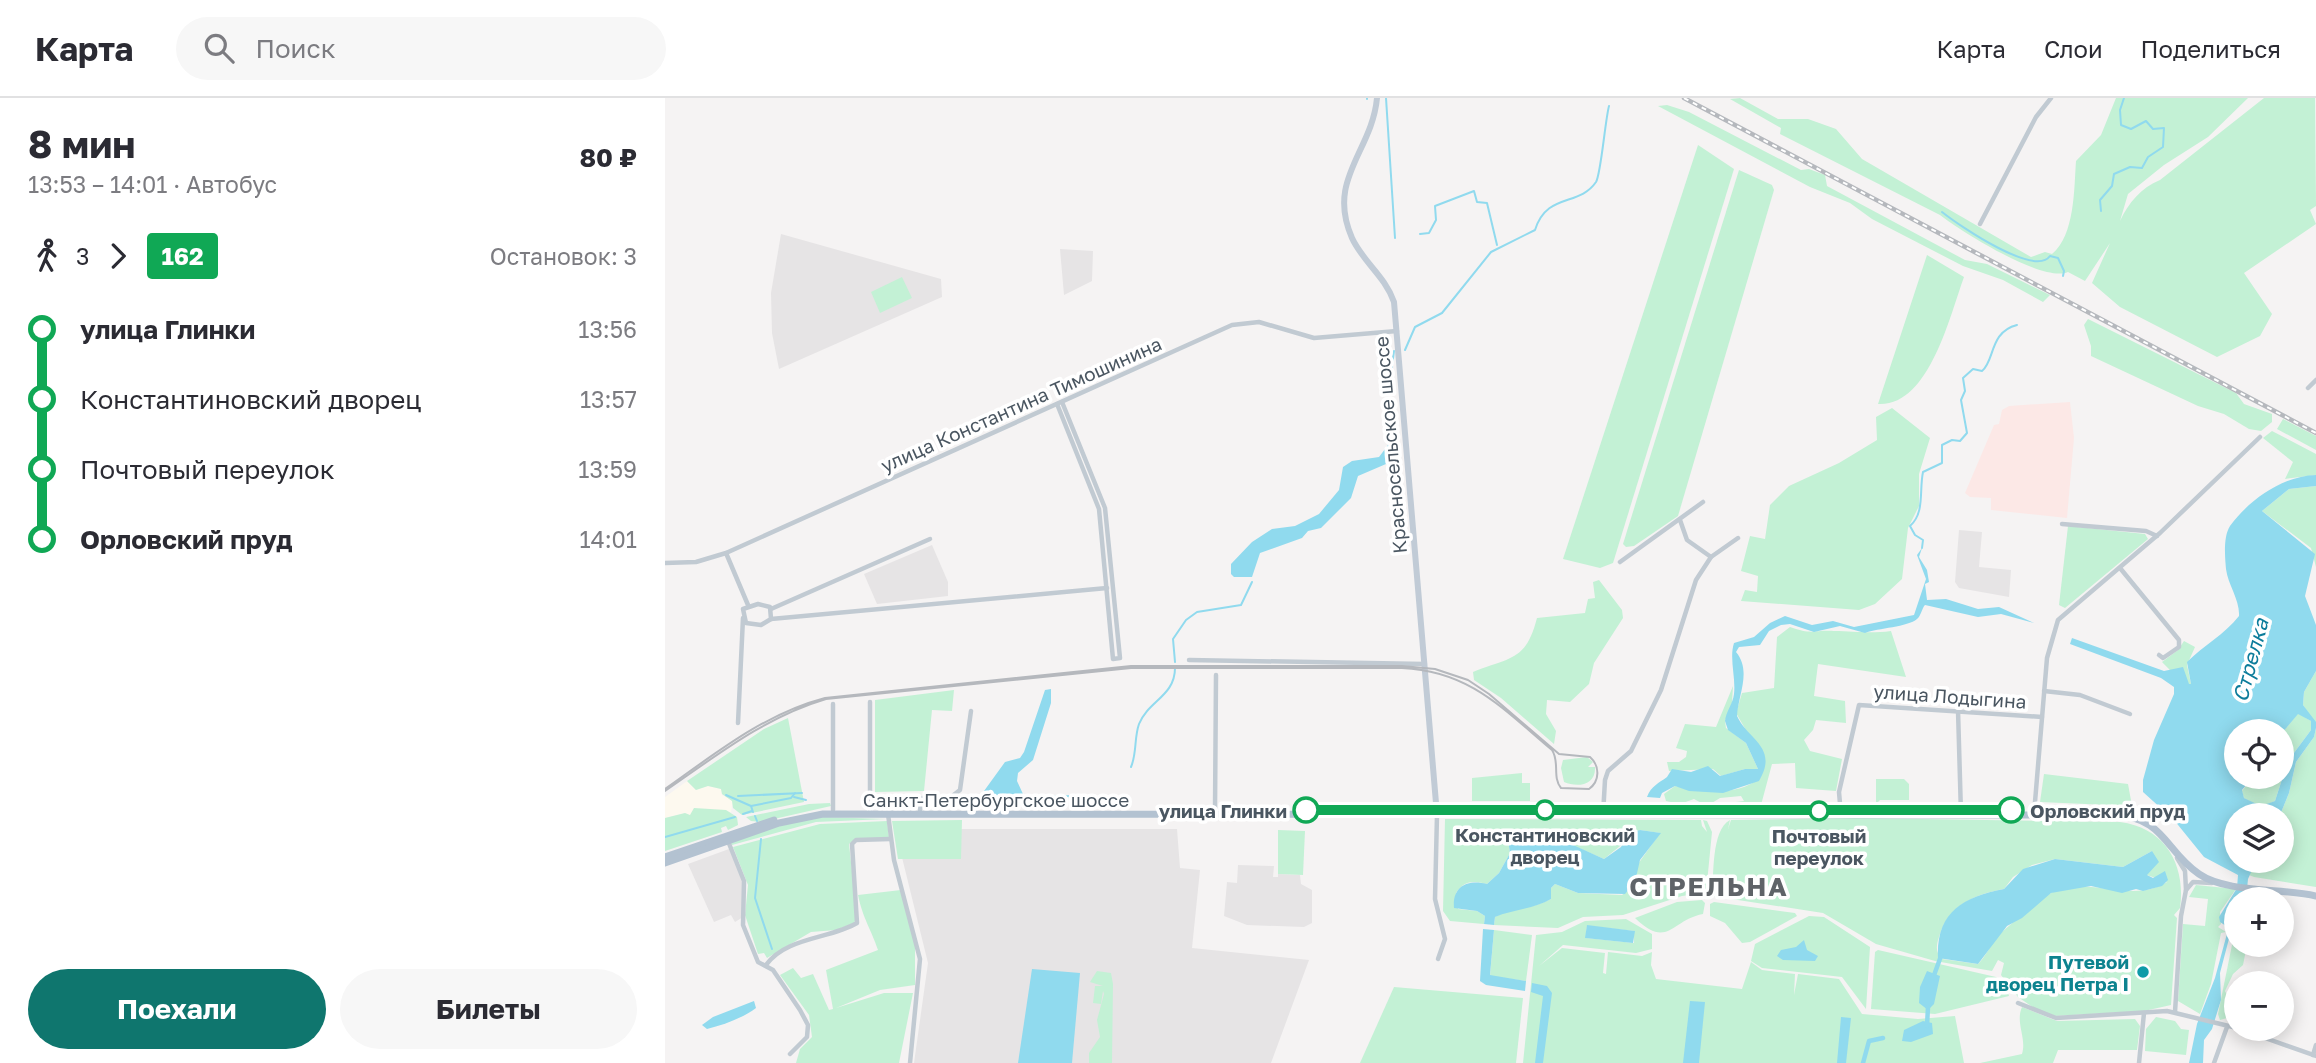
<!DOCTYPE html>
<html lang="ru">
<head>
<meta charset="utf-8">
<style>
	body { margin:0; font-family:"Golos Text",sans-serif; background:#f7f7f7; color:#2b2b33; height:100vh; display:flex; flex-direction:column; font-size:26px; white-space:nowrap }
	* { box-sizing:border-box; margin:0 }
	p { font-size:23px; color:#7c7c81 }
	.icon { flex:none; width:38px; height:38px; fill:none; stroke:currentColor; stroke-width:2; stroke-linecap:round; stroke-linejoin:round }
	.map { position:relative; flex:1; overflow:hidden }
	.panel { display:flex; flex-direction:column; background:#fff; width:665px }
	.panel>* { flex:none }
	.badge { padding:0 14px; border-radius:5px; font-size:24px; line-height:46px }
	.tools { position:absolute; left:1559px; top:621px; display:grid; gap:14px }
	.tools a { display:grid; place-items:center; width:70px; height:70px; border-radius:50%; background:#fff; box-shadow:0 4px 18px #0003; font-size:35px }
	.map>.badge { position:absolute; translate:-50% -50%; box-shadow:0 0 0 4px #fff }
	.legs { display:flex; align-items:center; gap:10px; height:77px; padding:0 28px; font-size:23px }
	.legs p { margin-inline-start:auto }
	.overview { display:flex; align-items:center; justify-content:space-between; height:119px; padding:0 28px }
	h1 { font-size:38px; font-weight:700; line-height:52px }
	.cta { display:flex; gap:14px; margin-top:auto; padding:14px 28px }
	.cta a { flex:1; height:80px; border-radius:42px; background:#0f766e; color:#fff; font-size:28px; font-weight:700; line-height:80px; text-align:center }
	.cta a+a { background:#f7f7f7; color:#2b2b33 }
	ul { padding:0 28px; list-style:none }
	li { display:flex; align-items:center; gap:24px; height:70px; font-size:26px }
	li i { display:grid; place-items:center; width:10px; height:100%; margin:0 9px; background:currentColor }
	li i::after { content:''; width:18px; height:18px; margin:-9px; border:5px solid; border-radius:50%; background:#fff }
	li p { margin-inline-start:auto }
	li:first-child i { background:linear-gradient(#0000 50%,currentColor 0) }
	li:last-child i { background:linear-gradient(currentColor 50%,#0000 0) }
	header { display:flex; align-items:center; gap:42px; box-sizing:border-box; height:98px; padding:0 35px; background:#fff; border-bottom:2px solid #e1e1e2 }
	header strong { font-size:33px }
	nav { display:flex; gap:38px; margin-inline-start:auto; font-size:24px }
	.search { width:490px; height:63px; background:#f7f7f7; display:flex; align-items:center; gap:18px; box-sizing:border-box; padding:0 24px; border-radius:38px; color:#7c7c81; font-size:26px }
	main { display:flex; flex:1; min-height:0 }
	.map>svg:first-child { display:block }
	.commercial { fill:#fdf9ef }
	.education { fill:#e6e4e5 }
	.medical { fill:#fce8e6 }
	.green { fill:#c3f1d5; fill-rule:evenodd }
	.water { fill:#90daee; fill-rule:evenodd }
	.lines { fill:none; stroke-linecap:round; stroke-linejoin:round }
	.stream { stroke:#90daee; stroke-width:2 }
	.canal { stroke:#90daee; stroke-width:4.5 }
	.minor { stroke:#c1cad2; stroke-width:4.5 }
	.secondary { stroke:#c1cbd6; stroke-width:6 }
	.primary { stroke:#b3c2d1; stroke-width:7 }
	.tram { stroke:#b5b8bd; stroke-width:2 }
	.rail-casing { stroke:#b5b8bd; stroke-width:4.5 }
	.rail { stroke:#fff; stroke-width:2; stroke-dasharray:5; stroke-linecap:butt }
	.line-1-casing { stroke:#fff; stroke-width:16 }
	.line-1 { stroke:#10a855; stroke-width:10 }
	.stop-1-dot { fill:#fff; stroke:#10a855; stroke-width:3.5 }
	.culture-dot { fill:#0f9aa8; stroke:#fff; stroke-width:2.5 }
	.labels { text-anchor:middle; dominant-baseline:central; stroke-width:7; stroke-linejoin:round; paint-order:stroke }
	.street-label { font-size:19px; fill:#4a5661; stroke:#fff }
	.stop-label { font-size:19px; font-weight:bold; fill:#4a5661; stroke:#fff }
	.culture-label { font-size:19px; font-weight:bold; fill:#0d838f; stroke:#fff; text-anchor:end }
	.water-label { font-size:21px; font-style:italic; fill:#0c7c9b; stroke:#fff }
	.district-label { font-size:26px; font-weight:bold; letter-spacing:2px; fill:#5f6368; stroke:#fff }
</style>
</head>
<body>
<header>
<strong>Карта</strong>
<div class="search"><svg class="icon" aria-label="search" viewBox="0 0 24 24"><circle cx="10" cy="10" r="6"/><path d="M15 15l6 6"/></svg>Поиск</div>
<nav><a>Карта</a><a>Слои</a><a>Поделиться</a></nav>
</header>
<main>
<section class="panel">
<div class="overview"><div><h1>8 мин</h1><p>13:53 – 14:01 · Автобус</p></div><b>80 ₽</b></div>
<div class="legs"><svg class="icon" aria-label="walk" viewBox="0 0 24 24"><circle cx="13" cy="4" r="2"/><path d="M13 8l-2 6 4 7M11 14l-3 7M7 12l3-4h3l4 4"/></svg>3<svg class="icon" aria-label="forward" viewBox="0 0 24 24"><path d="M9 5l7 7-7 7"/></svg><b class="badge" style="background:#10a855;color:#fff">162</b><p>Остановок: 3</p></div>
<ul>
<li><i style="color:#10a855"></i><b>улица Глинки</b><p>13:56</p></li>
<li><i style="color:#10a855"></i><span>Константиновский дворец</span><p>13:57</p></li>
<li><i style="color:#10a855"></i><span>Почтовый переулок</span><p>13:59</p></li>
<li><i style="color:#10a855"></i><b>Орловский пруд</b><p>14:01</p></li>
</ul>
<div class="cta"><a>Поехали</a><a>Билеты</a></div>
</section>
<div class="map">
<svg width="1651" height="965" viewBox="0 0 1651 965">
	<rect width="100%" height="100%" fill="#f5f3f3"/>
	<path class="commercial" d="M22,683L31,692L43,688L56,691L57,697L68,703L66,714L52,712L23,718L20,715L0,720V699Z"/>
	<g class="education">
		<path d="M116,136L276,181L277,199L114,271L107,235L106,195Z"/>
		<path d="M395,151L428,153L427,183L399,197Z"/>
		<path d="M1294,432L1317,434L1314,469L1346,472L1344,499L1294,490L1290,484Z"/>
		<path d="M267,447L283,484V498L212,506L199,476Z"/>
		<path d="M230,731H512L515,770L535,772L527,850L644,862L606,965H249L263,865Z"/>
		<path d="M64,751L78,783V819L70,824L66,817L49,824L23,766Z"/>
		<path d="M573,767L609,768L608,779H613V776L635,777L636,786L647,792V825L639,829L582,827L559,818L562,784L572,785Z"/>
	</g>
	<path class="medical" d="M1405,304L1409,340L1402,420L1326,412V400L1305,399L1300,395L1329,327L1334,326L1337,312L1344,308Z"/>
	<g class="green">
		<path d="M1075,0L1113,21H1143L1171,31L1197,61L1366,159L1380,154L1387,156C1410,137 1409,91 1411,63L1436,37L1451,0H1583L1543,39L1499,67L1463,96L1455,123C1464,104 1476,90 1495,82L1599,0H1650L1651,108L1645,112L1651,126L1579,175L1607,216L1595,238L1552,259L1455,209L1427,185L1445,145L1420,183L1403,174C1378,185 1297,134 1275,117L1115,36L1116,30L1065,1Z"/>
		<path d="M1002,7L1024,14L1136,72L1144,71L1160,77L1162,88L1300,162L1322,166L1385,197L1378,204L1338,182L1298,168L1207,121L1185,105L1145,89L993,8Z"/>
		<path d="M1033,47L1069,71L948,465L935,470L898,461Z"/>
		<path d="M1074,72L1107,87L1109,92L1013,418L969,448L961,449L958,446Z"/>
		<path d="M1262,157L1299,179C1285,217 1264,309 1213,306Z"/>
		<path d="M237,179L247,200L215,215L206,194Z"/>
		<path d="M1423,221L1571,295L1579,306L1607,316V324L1596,333L1584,331L1559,316L1533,308L1426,258V248L1419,227Z"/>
		<path d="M1227,310L1265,340L1254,376V408L1243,430L1237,481L1210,506L1194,512L1076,503L1080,492L1092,494L1093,478L1076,473L1085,438L1100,441L1105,407L1124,388L1174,365L1212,342L1211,319Z"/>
		<path d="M1618,321L1651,338V352L1612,331Z"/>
		<path d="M1607,333L1651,356V377L1620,381L1628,364L1598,340Z"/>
		<path d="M1651,388V469L1646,450L1597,413L1624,391Z"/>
		<path d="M1403,428L1480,436L1483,441L1400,510L1394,507Z"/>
		<path d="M934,482L957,512L958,520L929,565L924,586L905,604L882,602L881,616L891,633L889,646L836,600L809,582L808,574C846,559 861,563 872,520L920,515L923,501L930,500L928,484Z"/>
		<path d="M1125,529C1147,537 1148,532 1169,533C1190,533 1203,536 1226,533L1241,579L1153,566L1149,598L1180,603L1181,625L1151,622L1148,632L1139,642L1145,653L1177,661L1171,693L1131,690L1130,665L1107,666L1096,707L1070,709L1071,704L1079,703L1076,698L1055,700L1042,708L1029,701L1015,706L1001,703L999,696L1010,688C1038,694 1071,699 1095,680L1100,665L1071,615L1077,595L1109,590L1112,539Z"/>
		<path d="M1519,543L1530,549L1522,567L1526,586L1524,587L1515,570L1506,573L1497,564L1513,552Z"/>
		<path d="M1651,573V627L1638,607L1639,594Z"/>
		<path d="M1068,588L1067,605L1060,623L1061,630L1081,645L1093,671H1080L1056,678L1048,671L1004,673L1002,664H1014L1021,659L1022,653L1011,650L1020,626L1051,629Z"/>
		<path d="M289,592L287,613L267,612L259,693L210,694V602Z"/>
		<path d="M1633,615L1646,623V632L1623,663L1610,703L1596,709L1579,700L1577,693L1588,679H1617V635Z"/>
		<path d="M123,620L139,704L77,717L68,710L67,703L57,696L56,691L43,688L31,692L22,683L99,631Z"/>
		<path d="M1651,630V789L1589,779L1584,777L1591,763H1617L1615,717L1624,695L1631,664L1649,639Z"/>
		<path d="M922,659L928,664L923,669H930C931,687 913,690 899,684L896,670L898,662Z"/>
		<path d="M857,675V685H865V703H807V680Z"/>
		<path d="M1379,676L1463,686L1467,708L1375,704Z"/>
		<path d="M1211,681H1239L1244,686V702H1215L1211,706Z"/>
		<path d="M165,705L166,708L96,724L86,723L81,719L144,706Z"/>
		<path d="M29,710L61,712L72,719L73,727L63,732L61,728L56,730L57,734L0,753V720L20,715L25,717Z"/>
		<path d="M155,719L221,721L151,724L67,747L65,744L115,726Z"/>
		<path d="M1191,720L1455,724C1502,730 1521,769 1515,810L1509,817L1512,820L1506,907L1479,913L1390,918L1369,910L1353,899L1336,877L1339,865L1333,862L1327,873L1270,863L1211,846L1158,815L1047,798C1049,778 1046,732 1065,722L1063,731L1066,722ZM1487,753L1482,777L1502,784C1466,807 1424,776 1386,795C1379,798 1337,833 1332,839C1325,848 1321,858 1313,866L1277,861C1269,853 1272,845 1275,836C1284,807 1311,796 1339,791L1348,779L1367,767L1390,761L1458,769Z"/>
		<path d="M780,721L1036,722L1037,728L1042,734L1038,722L1042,723L1047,734L1041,795L1017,798L958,817L918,819L893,830L829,827L830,819C847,809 868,811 886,801V790L890,786L913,795L957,797L966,790L973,766L995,735L975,732L939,761L909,748L891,733H854L843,742L845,755L834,775L822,786C808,783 800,782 791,795L793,811L812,813L820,818L819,826L785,823L778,813Z"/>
		<path d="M297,722L296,761H233L227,723Z"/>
		<path d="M222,723L224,739L189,742L184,746L192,818L189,825L171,832L146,834L102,860L99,855L93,856L80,817L83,787L68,749L155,726Z"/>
		<path d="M613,732L640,733L638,777L613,776Z"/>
		<path d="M1531,787L1571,791L1555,814L1556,826L1553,829L1561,834L1556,835L1546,886L1535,916L1513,903L1518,826L1540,828L1543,801L1524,799Z"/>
		<path d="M236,792L250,846V887L215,892L171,910L219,895H248L234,965H131L135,951L147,939L144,917L115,877L128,870L136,880L148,876L164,912L168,911L161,872L213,852C206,831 198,821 193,797Z"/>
		<path d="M1037,802L1040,805L1038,816C1006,822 1003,852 970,820L1012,804Z"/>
		<path d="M1049,804L1130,815L1132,818L1085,844L1077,845L1060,825L1045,818V806Z"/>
		<path d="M1144,818L1159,819L1205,849L1201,911L1177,879L1097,870L1086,863L1090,846Z"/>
		<path d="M961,821L987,836V851L971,855L898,847L874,868L897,850L940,855L938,875L941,876L943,854L977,858L987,854L986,867L991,881L1077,891L1086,864L1097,872L1130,876L1129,897L1133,876L1174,881L1197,916L1253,921L1290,918L1299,965H858L871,837L897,834L920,823ZM922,828L969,833V845L921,840Z"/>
		<path d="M829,832L867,837L861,883L825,878Z"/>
		<path d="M1571,837L1572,847H1582L1578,867L1568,876L1560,893L1565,903L1562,920L1555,922L1553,916L1568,842Z"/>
		<path d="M1213,852L1331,879L1341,889L1344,898L1270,916L1206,911L1210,854Z"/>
		<path d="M432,873L446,875L448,886L447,965H424V955L435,939L432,922L439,896L438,893L436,906L428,905L430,888H438L425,884Z"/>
		<path d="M729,889L858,900L851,965H695Z"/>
		<path d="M1357,909L1392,923L1470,921L1475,928L1472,952H1393L1388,965H1315L1357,956C1362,940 1350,925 1357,909Z"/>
		<path d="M1491,919L1510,923L1516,931L1524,932L1521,957L1480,953L1481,931Z"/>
	</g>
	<g class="water">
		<path d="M733,343L721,366L693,378L686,400L656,430L643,433L637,440L595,455L587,479H569L566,476V466L587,444L607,431L630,428L654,416L674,392L678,369L687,363L714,359L723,347Z"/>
		<path d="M1651,377V388L1624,391L1597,413L1650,456L1640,498L1651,527V573L1639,594L1638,607L1651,624V630L1649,639L1631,664L1624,695L1615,717L1572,718V763H1591L1583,781L1581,801L1572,802L1571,830L1567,832L1555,824L1554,819L1572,790L1573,777L1539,759L1509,722L1478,694V682L1489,642L1509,596V589L1496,580L1405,546L1407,540L1499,573L1518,569L1524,586H1526L1522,564C1539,547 1559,537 1574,518C1575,502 1563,487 1561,471C1560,459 1558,439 1565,428C1585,401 1618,378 1651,377ZM1633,616L1646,623V632L1623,663L1610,703L1596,708L1579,700L1577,692L1588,679H1572V634L1617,635Z"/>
		<path d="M1257,450L1254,459L1262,472L1264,484L1260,486L1262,502L1281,501L1313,511L1334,509L1369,525L1336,516L1313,519L1260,507C1257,510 1256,518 1252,521C1243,529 1213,530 1200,535L1175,528L1149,534L1125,526L1116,527L1104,533L1095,547L1074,549L1071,554C1087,573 1073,597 1072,618C1083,642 1114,649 1094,683L1058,695L1024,693L1010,688L997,695L995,700L982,699C986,688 994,685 1002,679L1007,671L1026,674L1043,668L1055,678L1080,671H1093L1081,645L1063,632L1060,623C1061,613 1068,606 1069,596C1071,580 1064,560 1069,545L1089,539L1105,525L1120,518L1147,527L1168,523L1189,529L1249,517L1261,481L1252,457Z"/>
		<path d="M386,591V605L368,662L353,675L352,683L358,696L348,703H319V693L340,664L355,660L359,654L380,592Z"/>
		<path d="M975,732L996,735L975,762L970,784L960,796L913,795L890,786L886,790V801C869,811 846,812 830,819L829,827L819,826L820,818L812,813L789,810C787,788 803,781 822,786L834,775L845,755L843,742L848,735L896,734L906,746L939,761L956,749L963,736Z"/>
		<path d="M1487,753L1494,764L1482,777L1488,780L1500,773L1503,782L1497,788L1478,793L1471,791L1457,795L1426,788L1386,795L1357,820L1342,828L1313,866L1273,860C1271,815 1297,799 1339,791L1358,771L1390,761L1458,769Z"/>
		<path d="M922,827L970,833L968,845L920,840Z"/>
		<path d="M818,831L829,832L825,877L861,883L860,893L821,887L815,883Z"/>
		<path d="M1563,832L1566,833L1555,875L1556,902L1547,931L1539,942L1538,965H1524L1532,926L1550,880Z"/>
		<path d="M1139,842L1142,852L1153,858L1150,863L1118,862L1112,858L1116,852L1131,849Z"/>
		<path d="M367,871L415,875L407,965H353Z"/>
		<path d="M1262,873L1275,878L1269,906L1263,912L1254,905L1255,889Z"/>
		<path d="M867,885L882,888L887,895L878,965H870L878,898L866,894Z"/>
		<path d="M89,903L91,910C78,920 58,927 42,931L37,927L48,919Z"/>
		<path d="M1025,903L1040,904L1034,965H1018Z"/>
		<path d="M1176,919L1186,920L1181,965H1172Z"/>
		<path d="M1258,923L1267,925L1268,936L1246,944L1237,943L1239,932Z"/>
	</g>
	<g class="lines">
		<g class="stream">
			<path d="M702,0V1"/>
			<path d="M721,0L730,140"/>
			<path d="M1436,113L1435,102L1447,88L1449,76L1465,69L1477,70L1483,59L1498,49L1499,30L1488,31L1481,23L1466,31L1456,27L1455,12L1459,0"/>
			<path d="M1277,114C1296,129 1370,179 1385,158L1393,160L1399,173L1398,178"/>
			<path d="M755,136L764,135L771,122L770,108L809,93L812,104L822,105L832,147"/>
			<path d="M740,252L750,229L777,215L826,154L870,132C882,94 914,109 931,84C936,76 940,23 944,8"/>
			<path d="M725,282L729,253"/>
			<path d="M1257,450L1258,442L1250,437L1245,428C1260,415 1254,393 1258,374L1277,365V347L1287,342L1295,343L1302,335L1296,302L1300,293L1298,280L1308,271L1317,273C1330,263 1324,234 1352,227"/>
			<path d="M510,564L508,541L521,522L532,514L576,507L587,484"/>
			<path d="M466,669C472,655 469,640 474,626C483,603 510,598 510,570"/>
			<path d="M61,697L86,708L88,714"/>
			<path d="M73,698L137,695"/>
			<path d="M129,699L141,702"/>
			<path d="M355,699L413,698"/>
			<path d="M287,700L318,699"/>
			<path d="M207,701H254"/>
			<path d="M86,708L126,700L130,695"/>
			<path d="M78,716L87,713"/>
			<path d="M90,718L92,723"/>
			<path d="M0,739L70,719"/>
			<path d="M96,741L90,800L107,851"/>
		</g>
		<g class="canal">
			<path d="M1268,880L1276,858"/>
			<path d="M1262,928L1263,909"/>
			<path d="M1198,965L1204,943L1218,940"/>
		</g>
		<g class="minor">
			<path d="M1315,126L1371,19L1386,0"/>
			<path d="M1643,290L1651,282"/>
			<path d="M392,306L434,411L448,561L455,560L440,410L397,304"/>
			<path d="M1015,422L1022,442L1046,459"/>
			<path d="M1397,426L1481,433L1492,438"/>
			<path d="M61,455L83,507"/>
			<path d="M955,464L1038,404"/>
			<path d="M0,465L31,464L61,455L567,227L594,224L649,240L732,233"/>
			<path d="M1455,470L1514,542V549L1498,560L1494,557"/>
			<path d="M93,506L105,509L106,521L96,527L81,525L78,511Z"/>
			<path d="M106,511L265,441"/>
			<path d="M106,521L442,490"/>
			<path d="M524,562L760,566"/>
			<path d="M1379,593L1415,597L1465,616"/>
			<path d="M168,606V712"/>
			<path d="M1293,612L1296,716"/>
			<path d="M73,625L78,520"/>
			<path d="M205,712V604"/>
			<path d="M255,712L257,700L286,699L295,692L306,613"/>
			<path d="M550,713L551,577"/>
			<path d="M223,716L229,762L255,861L245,965"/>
			<path d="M1369,716L1382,560L1393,522L1495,435L1595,339"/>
			<path d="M772,717L770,801L780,841L773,861"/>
			<path d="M938,717L940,682L943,673L966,653L996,592L1031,482L1046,459L1073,440"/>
			<path d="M1176,717L1174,694L1194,607L1377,619"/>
			<path d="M63,743L79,783L78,827L93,864L108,872L135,912L143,927L142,939L125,956"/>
			<path d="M1521,792L1528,784L1547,785"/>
			<path d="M101,867C121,839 165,841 192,825L187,746L191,742L225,741"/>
			<path d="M1353,905L1391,920L1502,913L1572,930"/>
			<path d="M1510,914L1516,818L1521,792L1520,773L1512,760"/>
			<path d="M1575,931L1651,958"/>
			<path d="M1648,957L1651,947"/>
			<path d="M1474,965L1479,915"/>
			<path d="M1549,965L1562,929"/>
		</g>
		<path class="secondary" d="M712,0C707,54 661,81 687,140C698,164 720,178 729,204L772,717"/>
		<g class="primary">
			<path d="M0,759L109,722"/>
			<path d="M0,765L114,725L158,716L1448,717C1500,719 1499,752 1534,776C1561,795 1618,790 1651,798"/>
		</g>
		<path class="tram" d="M0,691C51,655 99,616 160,600L466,568H737L770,571L803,582L824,596L894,656L925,659C935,668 935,683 924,691L896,690C887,679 895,664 887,652C838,611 805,573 737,570H466L161,601C100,619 51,658 0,693"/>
		<g class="rail-casing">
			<path id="rail" d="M1019,0L1651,335"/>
		</g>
		<use href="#rail" class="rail"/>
	</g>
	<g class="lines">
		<g class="line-1-casing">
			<path id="line-1" d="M641,712H1346"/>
		</g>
		<use href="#line-1" class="line-1"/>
	</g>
	<g class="stop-1-dot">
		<circle cx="641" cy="712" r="12"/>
		<circle cx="880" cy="712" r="9"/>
		<circle cx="1346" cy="712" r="12"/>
		<circle cx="1154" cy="713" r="9"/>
	</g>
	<circle class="culture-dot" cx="1478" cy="874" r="7"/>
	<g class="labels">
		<g class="street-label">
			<text transform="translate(356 306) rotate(-24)">улица Константина Тимошинина</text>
			<text transform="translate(725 347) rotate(-95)">Красносельское шоссе</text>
			<text transform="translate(1285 598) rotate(4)">улица Лодыгина</text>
			<text x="331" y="701">Санкт-Петербургское шоссе</text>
		</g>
		<g class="stop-label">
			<text x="622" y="712" text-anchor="end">улица Глинки</text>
			<text x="1365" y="712" text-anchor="start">Орловский пруд</text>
			<text x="880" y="736">Константиновский<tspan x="880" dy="22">дворец</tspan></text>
			<text x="1154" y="737">Почтовый<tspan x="1154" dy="22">переулок</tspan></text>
		</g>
		<g class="culture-label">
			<text x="1464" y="863">Путевой<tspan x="1464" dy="22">дворец Петра I</tspan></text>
		</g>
		<g class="water-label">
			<text transform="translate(1585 562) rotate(-75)">Стрелка</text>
		</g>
		<g class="district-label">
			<text x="1044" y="788">СТРЕЛЬНА</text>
		</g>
	</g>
</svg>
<div class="tools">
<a><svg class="icon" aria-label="locate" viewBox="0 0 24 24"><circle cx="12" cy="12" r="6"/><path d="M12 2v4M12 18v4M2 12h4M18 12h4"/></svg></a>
<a><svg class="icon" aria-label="layers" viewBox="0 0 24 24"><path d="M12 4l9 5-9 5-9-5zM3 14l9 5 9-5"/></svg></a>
<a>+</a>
<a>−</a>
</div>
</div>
</main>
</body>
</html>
